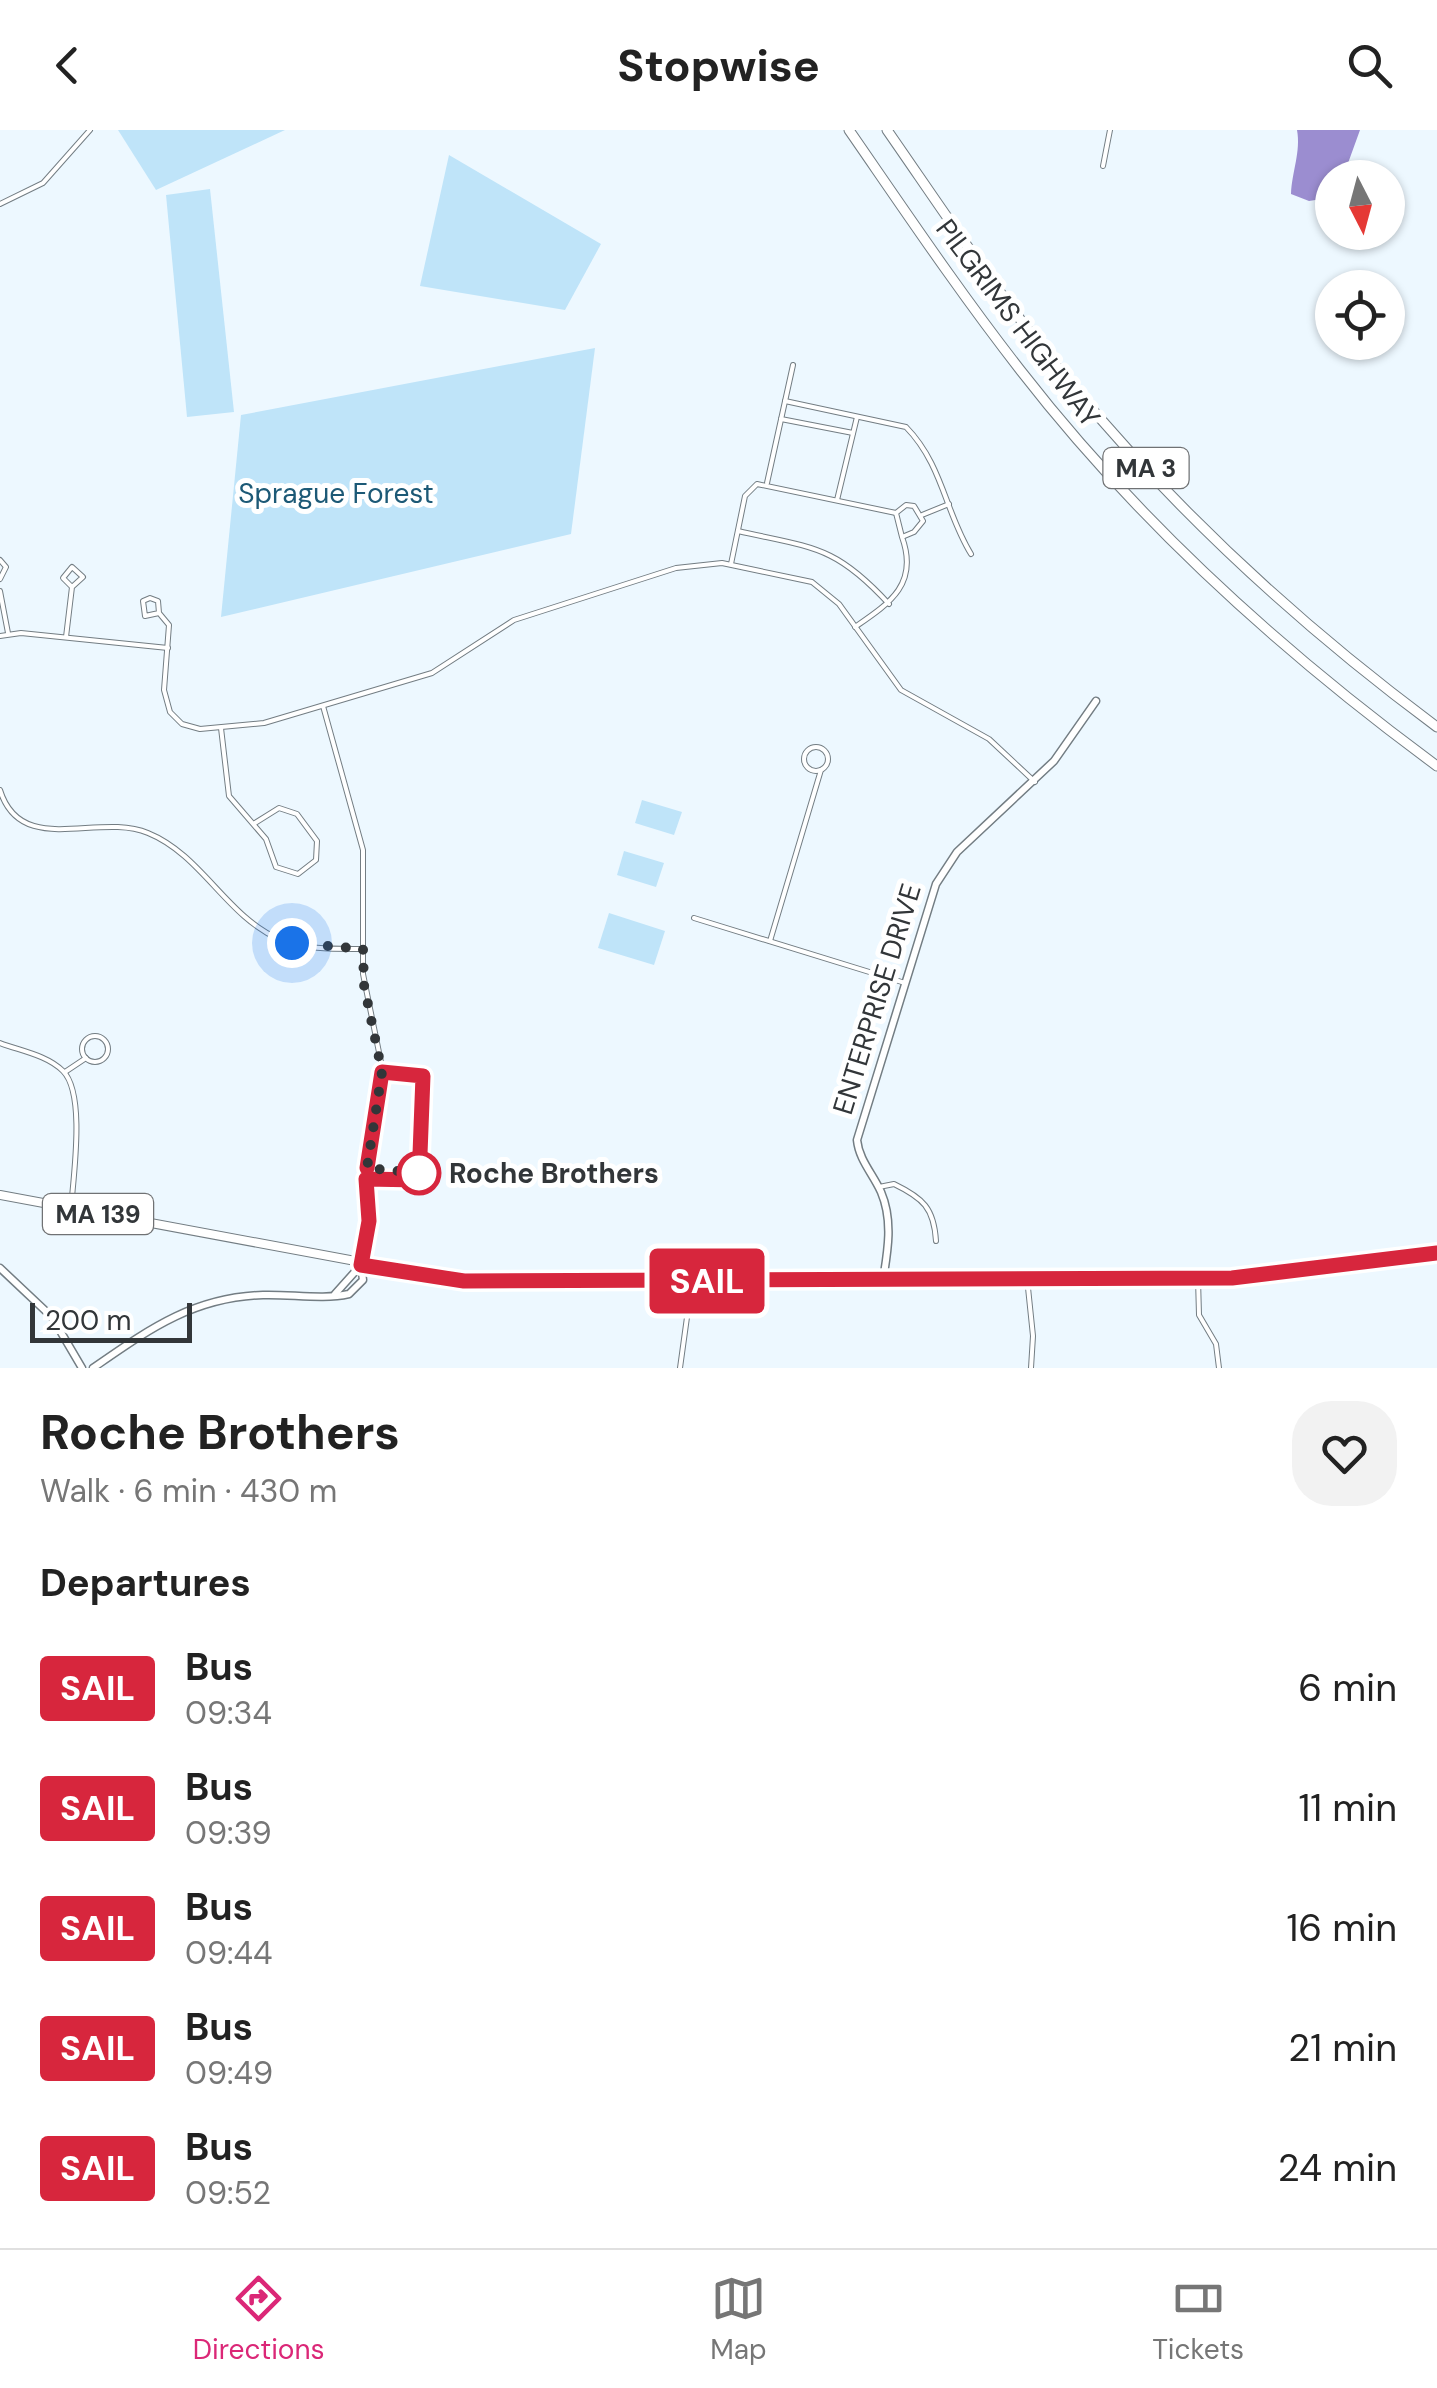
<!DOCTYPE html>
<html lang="en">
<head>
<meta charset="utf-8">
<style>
	body { margin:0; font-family:"DM Sans",sans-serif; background:#f2f2f2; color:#222; height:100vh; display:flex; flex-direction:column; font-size:38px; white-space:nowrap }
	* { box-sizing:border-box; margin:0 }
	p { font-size:32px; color:#767676 }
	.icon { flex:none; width:55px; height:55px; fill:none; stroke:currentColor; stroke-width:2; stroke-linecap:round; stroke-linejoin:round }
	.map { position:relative; height:1238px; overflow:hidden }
	.sheet { display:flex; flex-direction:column; background:#fff; flex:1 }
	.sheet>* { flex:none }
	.badge { padding:0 20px; border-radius:8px; font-size:35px; line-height:65px }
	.needle { width:65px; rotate:174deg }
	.fabs { position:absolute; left:1315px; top:30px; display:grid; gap:20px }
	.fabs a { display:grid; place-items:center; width:90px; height:90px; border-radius:50%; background:#fff; box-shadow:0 2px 8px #0004; font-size:50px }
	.scale { position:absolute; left:30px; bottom:25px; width:162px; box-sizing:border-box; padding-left:10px; border:5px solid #323639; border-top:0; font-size:28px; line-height:35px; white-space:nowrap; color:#323639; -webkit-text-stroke:8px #fff; paint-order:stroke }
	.you { position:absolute; width:50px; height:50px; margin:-25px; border:8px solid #fff; border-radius:50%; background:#1a73e8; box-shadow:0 0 0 15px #1a73e833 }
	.map>.badge { position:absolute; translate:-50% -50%; box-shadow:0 0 0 5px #fff }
	h2 { padding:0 40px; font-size:38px; line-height:90px }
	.round { display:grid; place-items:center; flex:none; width:105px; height:105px; border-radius:40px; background:#f2f2f2 }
	.head { display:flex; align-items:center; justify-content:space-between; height:170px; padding:0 40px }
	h1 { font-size:48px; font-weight:700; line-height:75px }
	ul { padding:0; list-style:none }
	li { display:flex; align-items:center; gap:30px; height:120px; padding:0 40px }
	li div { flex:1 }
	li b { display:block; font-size:38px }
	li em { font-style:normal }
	li .badge { min-width:110px; font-weight:700; text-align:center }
	header { display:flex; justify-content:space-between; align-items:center; height:130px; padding:0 40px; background:#fff; font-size:45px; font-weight:700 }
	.tab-bar { display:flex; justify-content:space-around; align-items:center; height:140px; border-top:2px solid #e0e0e0; background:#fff; font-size:28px; color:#767676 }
	.tab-bar a { display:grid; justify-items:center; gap:5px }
	.tab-bar .selected { color:#db2777 }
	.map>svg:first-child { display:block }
	.green { fill:#bfe4f9 }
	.water { fill:#9b8dd0 }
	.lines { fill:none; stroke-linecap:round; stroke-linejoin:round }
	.street-casing { stroke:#737d83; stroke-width:6 }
	.secondary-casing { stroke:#737d83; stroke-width:9 }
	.primary-casing { stroke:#737d83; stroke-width:10 }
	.highway-casing { stroke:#737d83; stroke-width:11 }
	.street { stroke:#fff; stroke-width:4 }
	.secondary { stroke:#fff; stroke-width:6 }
	.primary { stroke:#fff; stroke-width:8 }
	.highway { stroke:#fff; stroke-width:9 }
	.line-casing { stroke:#fff; stroke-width:22 }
	.line { stroke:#d7263d; stroke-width:15 }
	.walk { stroke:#323639; stroke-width:10; stroke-dasharray:0 18 }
	.stop-dot { fill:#fff; stroke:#d7263d; stroke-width:5 }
	.labels { text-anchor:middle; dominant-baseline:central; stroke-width:10; stroke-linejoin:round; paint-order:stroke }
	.shield { fill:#fff; stroke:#707274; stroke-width:2.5 }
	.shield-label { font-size:25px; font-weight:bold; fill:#323639 }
	.street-label { font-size:28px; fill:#323639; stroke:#fff }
	.park-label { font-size:28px; fill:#1c5976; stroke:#fff }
	.stop-label { font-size:28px; font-weight:bold; fill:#323639; stroke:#fff; text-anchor:start }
</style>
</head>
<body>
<header><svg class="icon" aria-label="back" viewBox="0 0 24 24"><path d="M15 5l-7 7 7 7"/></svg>Stopwise<svg class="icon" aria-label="search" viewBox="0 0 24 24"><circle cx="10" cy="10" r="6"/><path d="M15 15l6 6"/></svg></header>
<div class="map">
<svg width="1437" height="1238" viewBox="0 0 1437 1238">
	<rect width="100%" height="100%" fill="#edf8ff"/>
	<g class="green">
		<path d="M118,0H285L156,60Z"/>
		<path d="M449,25L601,114L565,180L420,156Z"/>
		<path d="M210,59L234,282L187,287L166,65Z"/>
		<path d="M595,218L571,404L221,487L241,285Z"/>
		<path d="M642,670L682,682L674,705L635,693Z"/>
		<path d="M624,721L664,733L656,757L617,745Z"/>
		<path d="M609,783L665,801L654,835L598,818Z"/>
	</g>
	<path class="water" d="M1297,0H1360L1343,47L1332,48L1328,68L1309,71L1291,64C1292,41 1301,22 1297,0Z"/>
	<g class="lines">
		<g class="street-casing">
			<g id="street">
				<path d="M1103,36L1110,0"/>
				<path d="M0,74L43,53L90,0"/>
				<path d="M785,271L906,297C943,335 945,382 971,424"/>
				<path d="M781,289L853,303"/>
				<path d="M767,353L793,235"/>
				<path d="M837,370L857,287"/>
				<path d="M922,385L949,374"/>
				<path d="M738,401C813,418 835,415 889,474"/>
				<path d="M0,430L6,437L0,449"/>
				<path d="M731,434L745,366L757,354L896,383"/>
				<path d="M0,461L8,503"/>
				<path d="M159,483L145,486L143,471L150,468L158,471L159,483L169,495L164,560L170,582L182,594L200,599L264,593L432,543L514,490L676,438L722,433L812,452L839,474L901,560L989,609L1035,652"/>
				<path d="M855,497C890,473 919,454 902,407L914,402L923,391L914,376L906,375L896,383L902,407"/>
				<path d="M0,506L21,503L168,518"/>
				<path d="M66,507L72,457L83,447L72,437L63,448L72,457"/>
				<path d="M323,576L363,720V844L381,932L367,1038L369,1091L362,1132"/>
				<path d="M221,598L229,666L266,709L276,737L298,744L316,730L317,711L297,684L279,678L255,693"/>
				<circle cx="816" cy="629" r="12"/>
				<path d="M0,660C21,728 98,682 148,703C202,725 226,786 279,809C305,820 335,819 363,819"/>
				<path d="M694,788L905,853"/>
				<path d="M770,811L821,640"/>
				<circle cx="95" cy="919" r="13"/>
				<path d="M0,913C21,921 47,925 63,941C86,964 73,1048 71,1079"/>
				<path d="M65,942L86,928"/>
				<path d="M879,1057L894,1054C923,1068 934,1078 936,1111"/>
				<path d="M1027,1148L1033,1206L1031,1238"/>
				<path d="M1198,1149L1199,1185L1216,1214L1219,1238"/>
				<path d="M680,1238L692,1151"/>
			</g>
		</g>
		<g class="secondary-casing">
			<g id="secondary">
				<path d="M0,1138L52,1187L82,1238"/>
				<path d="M883,1150C888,1120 893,1090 881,1062C873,1044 859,1030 857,1010L936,754L957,722L1054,631L1096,571"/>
				<path d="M335,1164L361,1135"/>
				<path d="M93,1238C148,1200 193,1167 263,1165C291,1164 323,1170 349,1164L363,1150L361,1135"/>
			</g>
		</g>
		<g class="primary-casing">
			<path id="primary" d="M0,1065L463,1151L1232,1148L1437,1123"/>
		</g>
		<g class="highway-casing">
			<g id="highway">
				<path d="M849,0C905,81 960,163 1021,241C1139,393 1282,522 1437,636"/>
				<path d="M887,0C946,85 1004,173 1070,253C1178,383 1302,497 1437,597"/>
			</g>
		</g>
		<use href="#street" class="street"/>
		<use href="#secondary" class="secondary"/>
		<use href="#primary" class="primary"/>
		<use href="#highway" class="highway"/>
	</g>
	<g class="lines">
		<g class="line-casing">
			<path id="line" d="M367,1038L382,942L423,946L419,1050L366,1049L369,1091L361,1135L464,1151L1232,1148L1437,1123"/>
		</g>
		<use href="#line" class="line"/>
		<path class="walk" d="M292,813L363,819L364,855L382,942L367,1038L419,1043"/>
	</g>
	<circle class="stop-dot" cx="419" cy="1043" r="20"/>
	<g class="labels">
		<g class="shield">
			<rect x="1103.5" y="318" width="85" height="40" rx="8"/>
			<rect x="43" y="1064" width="110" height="40" rx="8"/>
		</g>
		<g class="shield-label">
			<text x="1146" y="338">MA 3</text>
			<text x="98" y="1084">MA 139</text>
		</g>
		<g class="street-label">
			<text transform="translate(1018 193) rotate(53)">PILGRIMS HIGHWAY</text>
			<text transform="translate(877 869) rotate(-73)">ENTERPRISE DRIVE</text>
		</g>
		<g class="park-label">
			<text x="336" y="363">Sprague Forest</text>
		</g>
		<g class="stop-label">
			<text x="449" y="1043">Roche Brothers</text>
		</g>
	</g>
</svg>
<div class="fabs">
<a><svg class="needle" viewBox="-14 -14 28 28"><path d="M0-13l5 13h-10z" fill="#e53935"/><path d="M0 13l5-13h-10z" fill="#767676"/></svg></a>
<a><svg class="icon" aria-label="locate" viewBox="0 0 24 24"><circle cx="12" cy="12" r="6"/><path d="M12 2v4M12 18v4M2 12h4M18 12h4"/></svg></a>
</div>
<div class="scale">200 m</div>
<div class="you" style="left:292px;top:813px"></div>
<b class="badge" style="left:707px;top:1151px;background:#d7263d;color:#fff">SAIL</b>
</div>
<section class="sheet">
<div class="head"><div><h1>Roche Brothers</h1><p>Walk · 6 min · 430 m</p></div><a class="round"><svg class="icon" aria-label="heart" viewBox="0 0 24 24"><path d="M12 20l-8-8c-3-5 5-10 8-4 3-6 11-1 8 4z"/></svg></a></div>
<h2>Departures</h2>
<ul>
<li><span class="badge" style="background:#d7263d;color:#fff">SAIL</span><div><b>Bus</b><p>09:34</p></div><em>6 min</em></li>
<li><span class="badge" style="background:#d7263d;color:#fff">SAIL</span><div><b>Bus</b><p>09:39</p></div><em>11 min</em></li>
<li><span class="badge" style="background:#d7263d;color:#fff">SAIL</span><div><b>Bus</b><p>09:44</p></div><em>16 min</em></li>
<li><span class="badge" style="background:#d7263d;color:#fff">SAIL</span><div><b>Bus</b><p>09:49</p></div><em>21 min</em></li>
<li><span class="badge" style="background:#d7263d;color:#fff">SAIL</span><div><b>Bus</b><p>09:52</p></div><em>24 min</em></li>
</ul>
</section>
<nav class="tab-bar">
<a class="selected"><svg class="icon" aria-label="directions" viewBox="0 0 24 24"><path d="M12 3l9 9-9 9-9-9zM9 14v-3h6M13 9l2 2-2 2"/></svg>Directions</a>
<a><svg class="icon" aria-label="map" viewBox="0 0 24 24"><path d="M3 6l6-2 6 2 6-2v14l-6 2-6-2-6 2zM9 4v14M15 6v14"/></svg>Map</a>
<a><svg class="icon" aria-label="tickets" viewBox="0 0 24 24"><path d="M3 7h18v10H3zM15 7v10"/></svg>Tickets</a>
</nav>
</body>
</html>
